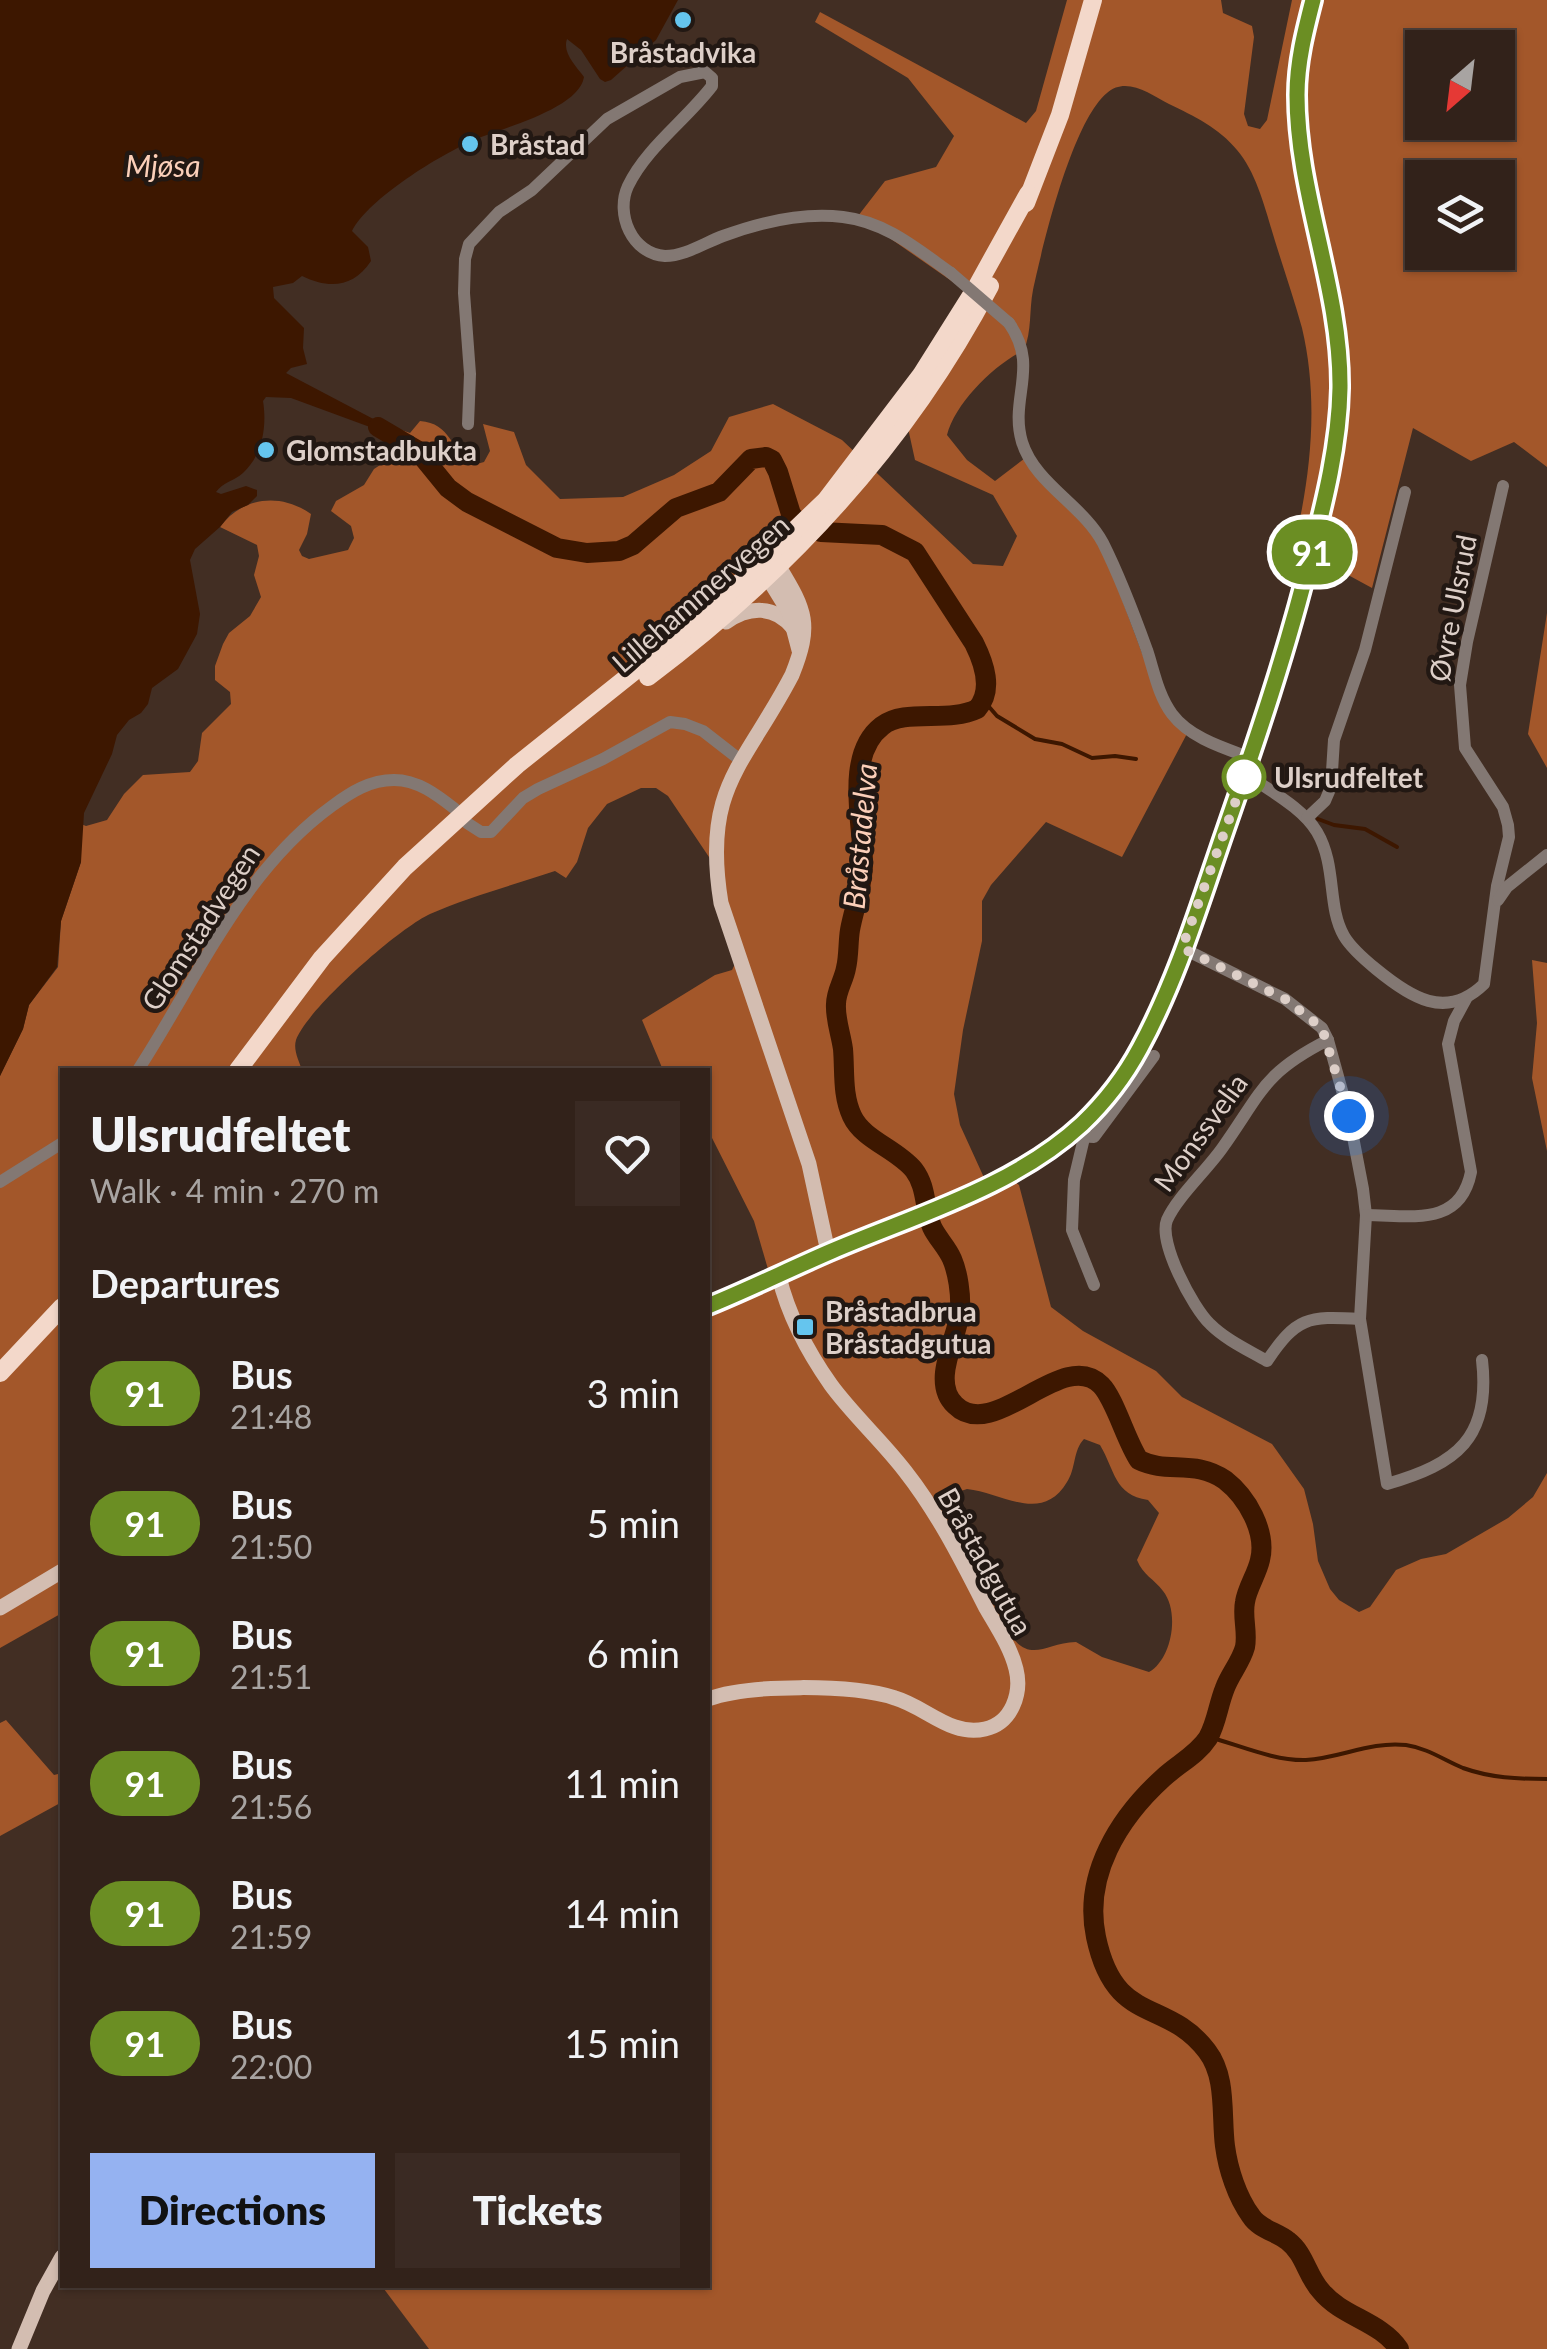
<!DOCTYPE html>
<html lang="en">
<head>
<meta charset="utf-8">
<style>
	body { margin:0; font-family:Lato,sans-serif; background:#3a2a23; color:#f1f3f6; height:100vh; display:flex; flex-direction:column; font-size:38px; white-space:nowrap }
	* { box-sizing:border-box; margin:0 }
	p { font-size:32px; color:#a8a4a2 }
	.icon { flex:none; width:55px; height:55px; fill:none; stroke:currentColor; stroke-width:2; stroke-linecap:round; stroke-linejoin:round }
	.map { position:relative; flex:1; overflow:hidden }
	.drawer { position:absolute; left:60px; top:1068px; width:650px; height:1220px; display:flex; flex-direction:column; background:#32221a; border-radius:0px; box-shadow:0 2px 8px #0004,0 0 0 2px #4d3f39 }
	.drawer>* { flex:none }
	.badge { padding:0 20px; border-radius:32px; font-size:35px; line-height:65px }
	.needle { width:65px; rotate:208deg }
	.buttons { position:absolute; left:1405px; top:30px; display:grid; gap:20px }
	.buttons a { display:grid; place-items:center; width:110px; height:110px; border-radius:0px; background:#32221a; box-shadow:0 2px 8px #0004,0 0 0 2px #4d3f39; font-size:50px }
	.you { position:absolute; width:50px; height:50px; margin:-25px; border:8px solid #fff; border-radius:50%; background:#1a73e8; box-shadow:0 0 0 15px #1a73e833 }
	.map>.badge { position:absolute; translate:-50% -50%; box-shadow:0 0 0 5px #fff }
	h2 { padding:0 30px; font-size:38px; line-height:90px }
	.round { display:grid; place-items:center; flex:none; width:105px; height:105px; border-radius:0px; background:#3a2a23 }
	.overview { display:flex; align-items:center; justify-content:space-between; height:170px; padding:0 30px }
	h1 { font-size:48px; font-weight:800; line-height:75px }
	.action { display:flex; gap:20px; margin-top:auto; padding:20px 30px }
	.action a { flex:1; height:115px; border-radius:0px; background:#95b2f1; color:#111; font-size:40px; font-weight:800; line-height:115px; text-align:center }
	.action a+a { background:#3a2a23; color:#f1f3f6 }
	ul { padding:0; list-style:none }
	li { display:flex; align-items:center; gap:30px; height:130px; padding:0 30px }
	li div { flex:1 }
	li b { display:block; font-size:38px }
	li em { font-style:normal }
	li .badge { min-width:110px; font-weight:700; text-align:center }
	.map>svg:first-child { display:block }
	.forest { fill:#a3572a; fill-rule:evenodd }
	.water { fill:#3d1700 }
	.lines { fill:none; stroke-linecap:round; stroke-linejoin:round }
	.stream { stroke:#3d1700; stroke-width:4 }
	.river { stroke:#3d1700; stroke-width:20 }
	.minor { stroke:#837873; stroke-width:12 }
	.major { stroke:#d3bdb1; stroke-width:15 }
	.highway { stroke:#f3d8ca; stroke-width:18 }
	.minor-bridge { stroke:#837873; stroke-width:12 }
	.line-casing { stroke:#fff; stroke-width:22 }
	.line { stroke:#6b8e23; stroke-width:15 }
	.walk { stroke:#ddcfc8; stroke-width:10; stroke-dasharray:0 18 }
	.poi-dot { fill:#65c5ee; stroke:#221813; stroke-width:4 }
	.stop-dot { fill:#fff; stroke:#6b8e23; stroke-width:5 }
	.labels { text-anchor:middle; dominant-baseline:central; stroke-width:9; stroke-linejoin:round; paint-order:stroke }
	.poi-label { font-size:28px; font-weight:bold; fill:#ddcfc8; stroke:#221813; text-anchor:start }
	.street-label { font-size:28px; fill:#ddcfc8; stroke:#221813 }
	.stop-label { font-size:28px; font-weight:bold; fill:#ddcfc8; stroke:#221813; text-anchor:start }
	.water-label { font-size:30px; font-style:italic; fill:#fbcfb9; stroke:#221813 }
</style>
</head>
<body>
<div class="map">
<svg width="1547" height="2349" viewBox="0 0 1547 2349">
	<rect width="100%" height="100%" fill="#422e23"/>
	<g class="forest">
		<path d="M1067,0H1221L1223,13L1252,26L1254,37L1244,114L1248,126L1260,129L1267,120L1292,0H1547V467L1514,442L1471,461L1413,428L1372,588L1315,557L1296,551L1294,546C1311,475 1319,400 1302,328C1294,299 1284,270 1275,241C1266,212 1257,173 1237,150C1219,128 1194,116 1169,104C1150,94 1126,76 1107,93C1072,122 1043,244 1033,290C1029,310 1032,331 1024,350C995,364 955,403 947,435L967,460L995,481L1029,455L1097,532L1155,688L1190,728L1122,857L1046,822L991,885L982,901V941L963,1030L954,1094L960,1125L986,1182L1014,1181L1019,1185L1051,1307L1083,1331L1156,1371L1182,1397L1272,1444L1304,1489L1313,1524L1318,1561L1330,1589L1339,1600L1359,1612L1370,1607L1396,1570L1421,1559L1446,1554L1508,1518L1533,1497L1547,1473V2349H429L381,2285H708V1308L770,1276L754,1221L708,1130V1070H663L642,1020L715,975L732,970L735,964L711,860L668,796L656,788H641L607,804L588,828L577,862L566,878L555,871C514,885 470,896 430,914C399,928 307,1009 296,1040C293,1050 299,1061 302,1070H62V1613L0,1648V1076L23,1029L29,1005L58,967L61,921L81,862V824L86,826L107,820L124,794L143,775L190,772L198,761L202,733L231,704L230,692L215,680V666L223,644L229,633L250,616L261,597L254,575L259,556L257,545L220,527C242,497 280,492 311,514L307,534L299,550L302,556L309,559L348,550L354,538L351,526L331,511L336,501L364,485L374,469L394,456L393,445L378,430L381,423L410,433L420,421C451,423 451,451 473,465L484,462L490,451L483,424L514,432L526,465L560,499L623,497L674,475L711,451L729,417L773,404L842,440L973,564L1003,566L1017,536L993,495L915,460L906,419L976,298L858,216L885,181L936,167L954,136L908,78L815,22L820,12L1026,123L1036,111ZM1422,48H1498V122H1422ZM1422,178H1498V252H1422ZM1084,1439L1100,1445C1115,1470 1114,1495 1148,1500L1159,1513L1137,1560C1143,1575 1154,1579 1163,1591C1180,1612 1172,1659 1149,1672L1102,1657L1076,1642C1044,1643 1031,1665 1008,1632L959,1522L955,1508L961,1491L967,1489C1003,1493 1042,1524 1067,1482C1076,1469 1073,1450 1084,1439Z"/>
		<path d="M1547,613V768L1528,734Z"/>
		<path d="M1532,960L1547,963V1151L1532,1078L1537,1023Z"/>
		<path d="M6,1720L54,1775L62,1773V1802L0,1836V1723Z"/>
	</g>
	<path class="water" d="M0,0H678L656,40L611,80L605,82L600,79L581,50L567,39C562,53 576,66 584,77C579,109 502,128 474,140C440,155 369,198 352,231L368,247L371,261C353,288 329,289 302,276L293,283L273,287L274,298L304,328L303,348L307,364L291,368L286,373L381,423L378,430L291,398L266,397L263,401C267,425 263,455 243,473C234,481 223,482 216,492L221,494L246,486L257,490V496L248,505L232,512L220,527L195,549L190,560L200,614L197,634L178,669L152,688L148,704L141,713L129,720L117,735L112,754L84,813L81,862L61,921L57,967L29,1005L23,1029L0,1076Z"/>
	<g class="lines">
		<g class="stream">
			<path d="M984,701L997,716L1035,739L1062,744L1092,758L1115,756L1136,759"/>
			<path d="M1318,819L1334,825L1365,829L1397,847"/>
			<path d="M1209,1737C1239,1745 1274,1761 1306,1760C1341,1758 1370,1741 1406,1745C1427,1748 1444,1760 1463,1768C1491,1778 1518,1779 1547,1779"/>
		</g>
		<path class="river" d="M378,427L417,450L448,488L467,502L557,548L587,553L619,551L633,545L676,508L719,492L751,459L766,457L772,460L778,472L791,514L800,525L821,532L882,535L915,552L974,643C984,663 994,690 977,709C948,723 905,708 882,726C844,755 863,824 863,863C863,886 854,908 850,930C848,942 849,956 846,968C844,980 836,991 836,1004C835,1019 841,1034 843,1049C845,1072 842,1094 852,1116C863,1140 897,1149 914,1170C927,1187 924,1208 932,1227C937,1238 947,1247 952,1259C958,1273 961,1294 960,1311C958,1338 930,1381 955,1405C994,1444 1063,1346 1101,1385C1115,1399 1126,1441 1139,1460C1167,1474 1195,1459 1225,1480C1247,1497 1267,1532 1260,1560C1257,1574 1247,1588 1245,1602C1242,1617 1248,1632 1245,1647C1241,1662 1230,1674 1225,1688C1218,1705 1217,1722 1208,1738C1197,1755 1178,1764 1163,1778C1119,1818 1083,1875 1096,1937C1115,2027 1166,1997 1207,2051C1227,2077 1221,2115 1225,2146C1228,2169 1237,2197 1251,2216C1259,2229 1277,2232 1288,2241C1305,2254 1307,2276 1321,2291C1342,2317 1380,2321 1399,2349"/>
		<g class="minor">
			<path d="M1009,323C1040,367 1009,398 1022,442C1035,484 1083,505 1103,543C1120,577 1134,614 1147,650C1154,671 1158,695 1172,714C1190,738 1224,748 1251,758"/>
			<path d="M468,424L470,374L464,293L465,259L469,244L499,212L532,190L607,119L680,77L705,72L712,78V86C686,120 646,148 628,186C615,214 632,254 665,256C685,256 704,243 723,236C761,222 802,212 843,217C886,222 917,249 951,273"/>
			<path d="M1245,773C1268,790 1302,807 1317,832C1337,866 1327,907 1344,936C1351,948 1365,960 1376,969C1410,997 1446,1021 1484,984L1497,886L1509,837L1508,825L1503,807L1465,748L1460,685L1467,642L1503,486"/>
			<path d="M1307,818L1325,801L1331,787L1334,740L1365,650L1405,492"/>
			<path d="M467,823L481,832H491L523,798L538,789L603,759L670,722L685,724L703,731L739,759"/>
			<path d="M1498,900L1507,887L1547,855"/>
			<path d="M1182,948L1285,999L1322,1028L1328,1040L1349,1116L1363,1189L1366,1215L1360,1319L1387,1484C1457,1464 1491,1438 1482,1360"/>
			<path d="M1328,1040C1263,1073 1262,1092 1223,1147C1208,1169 1177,1197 1167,1220C1158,1242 1193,1308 1210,1324C1226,1340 1248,1350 1267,1361C1297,1317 1307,1316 1360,1319"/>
			<path d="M138,1070C198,978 241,872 332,806C351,792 370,780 394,780C418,780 437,795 455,809"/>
			<path d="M1077,1136L1094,1137L1154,1056"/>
			<path d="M1084,1138L1074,1180L1072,1230L1094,1285"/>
			<path d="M0,1182L62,1143"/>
			<path d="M1366,1215C1410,1215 1460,1228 1471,1172L1448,1044L1454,1021L1466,999"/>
		</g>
		<g class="major">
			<path d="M726,622C749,606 775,605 793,628"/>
			<path d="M799,650L789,612L768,578L764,563L779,567C806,611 812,625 792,675C744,767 702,787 721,903L809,1164L828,1252"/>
			<path d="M708,1307C750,1289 790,1268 832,1251C916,1216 1014,1187 1082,1124C1105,1102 1125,1076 1140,1048C1175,982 1198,908 1222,838C1256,745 1287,651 1311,554C1325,501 1339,444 1340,388C1341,288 1297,195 1297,95C1297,62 1305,31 1313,0"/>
			<path d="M0,1608L62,1571"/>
			<path d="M708,1699C749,1684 852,1684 895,1698C926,1707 951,1737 985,1729C1012,1723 1022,1693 1016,1669C1011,1648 997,1627 986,1608C962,1561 938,1513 905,1471C882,1441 853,1415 831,1385C807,1351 789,1317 779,1277"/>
			<path d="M19,2349L43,2291L62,2257"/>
		</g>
		<g class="highway">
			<path d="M1026,203L1060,115L1093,0"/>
			<path d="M648,677C789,571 908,442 990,286"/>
			<path d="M238,1070L322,958L405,867L517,765L710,611L826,500L921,375L977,286L1028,194"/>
			<path d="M0,1373L62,1307"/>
		</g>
		<path class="minor-bridge" d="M951,273L1009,323"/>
	</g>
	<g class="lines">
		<g class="line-casing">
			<path id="line" d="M708,1306C750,1289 790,1269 832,1251C916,1215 1014,1187 1082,1124C1105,1102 1125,1076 1140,1048C1177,980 1200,903 1225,831C1257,739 1288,648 1311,554C1325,501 1339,444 1340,388C1341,288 1297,194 1297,95C1297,62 1305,31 1313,0"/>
		</g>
		<use href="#line" class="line"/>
		<path class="walk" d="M1244,777L1246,773L1182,948L1285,999L1322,1028L1349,1116"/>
	</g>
	<g class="poi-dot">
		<circle cx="683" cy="20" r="10"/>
		<circle cx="470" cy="144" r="10"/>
		<circle cx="266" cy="450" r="10"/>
		<rect x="795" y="1317" width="20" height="20" rx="5"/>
	</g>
	<circle class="stop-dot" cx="1244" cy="777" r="20"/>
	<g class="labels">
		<g class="poi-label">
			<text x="683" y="52" text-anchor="middle">Bråstadvika</text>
			<text x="490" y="144">Bråstad</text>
			<text x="286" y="450">Glomstadbukta</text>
			<text x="825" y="1311">Bråstadbrua<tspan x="825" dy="32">Bråstadgutua</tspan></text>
		</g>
		<g class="street-label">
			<text transform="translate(700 593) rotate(-41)">Lillehammervegen</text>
			<text transform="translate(1452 608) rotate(-79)">Øvre Ulsrud</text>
			<text transform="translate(200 927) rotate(-57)">Glomstadvegen</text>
			<text transform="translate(1200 1132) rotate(-54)">Monssvelia</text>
			<text transform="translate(986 1561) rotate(61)">Bråstadgutua</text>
		</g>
		<g class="stop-label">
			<text x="1274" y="777">Ulsrudfeltet</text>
		</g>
		<g class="water-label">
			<text x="163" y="165">Mjøsa</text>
			<text transform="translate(859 836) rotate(-85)">Bråstadelva</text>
		</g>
	</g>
</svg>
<div class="buttons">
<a><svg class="needle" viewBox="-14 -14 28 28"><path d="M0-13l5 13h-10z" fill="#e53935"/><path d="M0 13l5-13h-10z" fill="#a8a4a2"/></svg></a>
<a><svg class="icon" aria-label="layers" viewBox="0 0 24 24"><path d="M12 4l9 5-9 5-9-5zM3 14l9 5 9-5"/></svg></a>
</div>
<div class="you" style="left:1349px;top:1116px"></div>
<b class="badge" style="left:1312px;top:552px;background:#6b8e23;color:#fff">91</b>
<section class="drawer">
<div class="overview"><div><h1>Ulsrudfeltet</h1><p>Walk · 4 min · 270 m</p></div><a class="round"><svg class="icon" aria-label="heart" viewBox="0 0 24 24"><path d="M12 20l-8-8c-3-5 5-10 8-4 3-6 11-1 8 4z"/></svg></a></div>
<h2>Departures</h2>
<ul>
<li><span class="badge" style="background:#6b8e23;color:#fff">91</span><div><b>Bus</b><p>21:48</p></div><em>3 min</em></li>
<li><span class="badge" style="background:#6b8e23;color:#fff">91</span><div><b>Bus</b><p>21:50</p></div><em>5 min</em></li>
<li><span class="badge" style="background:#6b8e23;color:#fff">91</span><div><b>Bus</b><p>21:51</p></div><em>6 min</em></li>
<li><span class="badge" style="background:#6b8e23;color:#fff">91</span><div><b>Bus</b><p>21:56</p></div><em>11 min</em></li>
<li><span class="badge" style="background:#6b8e23;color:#fff">91</span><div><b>Bus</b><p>21:59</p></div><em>14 min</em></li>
<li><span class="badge" style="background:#6b8e23;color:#fff">91</span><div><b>Bus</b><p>22:00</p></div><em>15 min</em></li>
</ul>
<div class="action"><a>Directions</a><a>Tickets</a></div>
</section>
</div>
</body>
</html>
